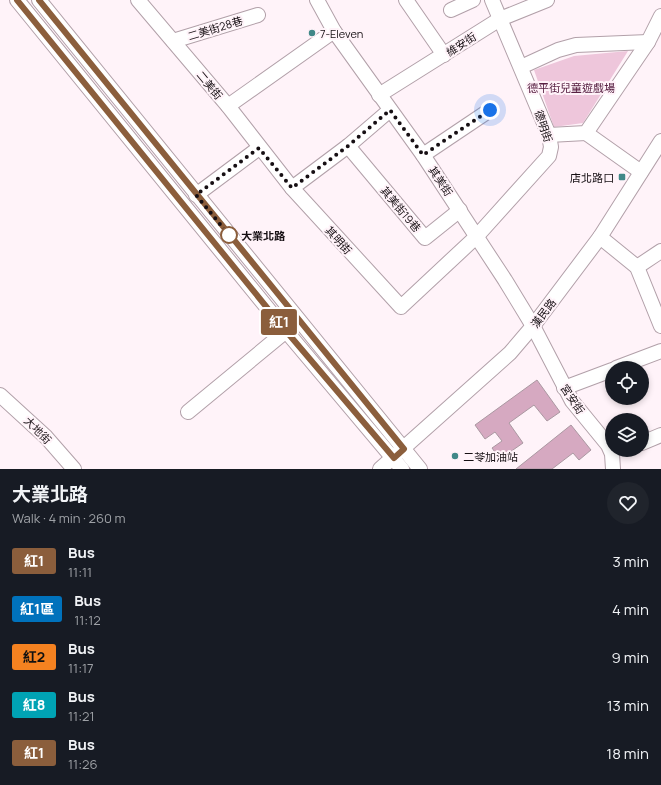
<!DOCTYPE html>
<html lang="en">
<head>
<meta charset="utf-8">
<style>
	body { margin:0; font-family:Manrope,"Noto Sans TC",sans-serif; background:#20242c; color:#f1f3f6; height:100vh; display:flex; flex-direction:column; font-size:15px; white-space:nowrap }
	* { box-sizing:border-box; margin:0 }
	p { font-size:13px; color:#9ea1a6 }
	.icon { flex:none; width:22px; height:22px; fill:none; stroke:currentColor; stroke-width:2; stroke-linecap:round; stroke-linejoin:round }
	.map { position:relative; height:469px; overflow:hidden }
	.panel { display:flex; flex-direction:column; background:#171b24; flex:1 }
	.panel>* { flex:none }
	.badge { padding:0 8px; border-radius:3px; font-size:14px; line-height:26px }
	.tools { position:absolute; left:605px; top:361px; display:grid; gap:8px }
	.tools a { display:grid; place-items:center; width:44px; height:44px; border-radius:50%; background:#171b24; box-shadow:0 2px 6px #0003; font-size:20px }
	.you { position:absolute; width:20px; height:20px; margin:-10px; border:3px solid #fff; border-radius:50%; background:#1a73e8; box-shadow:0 0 0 6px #1a73e833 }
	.map>.badge { position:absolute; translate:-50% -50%; box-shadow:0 0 0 2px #fff }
	.round { display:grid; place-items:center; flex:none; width:42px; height:42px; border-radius:21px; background:#20242c }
	.head { display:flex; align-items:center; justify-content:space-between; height:68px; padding:0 12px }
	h1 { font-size:19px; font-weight:700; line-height:30px }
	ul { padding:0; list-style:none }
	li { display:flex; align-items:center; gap:12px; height:48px; padding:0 12px }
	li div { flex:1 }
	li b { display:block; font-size:15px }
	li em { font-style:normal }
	li .badge { min-width:44px; font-weight:700; text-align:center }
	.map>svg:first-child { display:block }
	.green { fill:#eec6db }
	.building { fill:#d6a9c1; stroke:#aa98a1 }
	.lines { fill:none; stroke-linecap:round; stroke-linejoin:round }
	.minor-casing { stroke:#b2a0a9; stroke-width:16 }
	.minor { stroke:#fff; stroke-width:14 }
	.line-casing { stroke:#fff; stroke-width:9 }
	.line { stroke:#8b5e3c; stroke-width:6 }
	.walk { stroke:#160f13; stroke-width:4; stroke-dasharray:0 7.2 }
	.poi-dot { fill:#408888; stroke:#fff3f9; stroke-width:1.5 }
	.stop-dot { fill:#fff; stroke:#8b5e3c; stroke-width:2 }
	.labels { text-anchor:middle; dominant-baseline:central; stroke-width:4; stroke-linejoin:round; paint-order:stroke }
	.street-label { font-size:11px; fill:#160f13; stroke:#fff3f9 }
	.poi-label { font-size:11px; fill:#160f13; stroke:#fff3f9; text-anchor:start }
	.park-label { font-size:11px; fill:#582143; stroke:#fff3f9 }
	.stop-label { font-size:11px; font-weight:bold; fill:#160f13; stroke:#fff3f9; text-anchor:start }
</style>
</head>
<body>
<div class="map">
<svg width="661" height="469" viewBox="0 0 661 469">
	<rect width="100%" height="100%" fill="#fff3f9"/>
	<path class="green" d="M628,51L583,123L554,127L534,70L574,56Z"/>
	<g class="building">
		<path d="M537,380L560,412L547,421L534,405L509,423L523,443L500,459L492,448L502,441L495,432L485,439L475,425Z"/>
		<path d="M571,425L591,450L579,460L573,453L552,469H516Z"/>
	</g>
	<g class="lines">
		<g class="minor-casing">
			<g id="minor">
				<path d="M17,0L286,331L402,469"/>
				<path d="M39,0L420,469"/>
				<path d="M138,0L228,106L292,188L401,307L477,236L549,156L551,147L549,135L492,0"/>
				<path d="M317,0L334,31L423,155L505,280L533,326L572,401L608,445L612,454L613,469"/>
				<path d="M406,0L444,55"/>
				<path d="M451,10L473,0"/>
				<path d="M173,41L258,15"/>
				<path d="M521,67L558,50L576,45L648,42"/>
				<path d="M379,95L500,19L547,0"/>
				<path d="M228,106L334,31"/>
				<path d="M586,133L641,172"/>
				<path d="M549,135L586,133L648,42L661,16"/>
				<path d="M348,146L425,238L460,210"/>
				<path d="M423,155L490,110"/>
				<path d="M292,188L348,146L390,110"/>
				<path d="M196,195L259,148"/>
				<path d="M600,237L637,267L661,326"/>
				<path d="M637,267L661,251"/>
				<path d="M616,368L661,351"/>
				<path d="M564,388L612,370"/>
				<path d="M0,395L46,437L74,469"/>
				<path d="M188,412L286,331"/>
				<path d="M642,443L661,435"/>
				<path d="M380,469L510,353L533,326L600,237L661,141"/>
			</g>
		</g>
		<use href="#minor" class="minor"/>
	</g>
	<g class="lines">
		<g class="line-casing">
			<path id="line" d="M17,0L286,331L394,458L404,449L39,0"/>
		</g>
		<use href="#line" class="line"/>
		<path class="walk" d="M229,235L196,195L259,148L292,188L348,146L390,110L423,155L490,110"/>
	</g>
	<g class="poi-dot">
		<circle cx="312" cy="33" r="4"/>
		<rect x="618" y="173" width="8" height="8" rx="2"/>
		<circle cx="455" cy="456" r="4"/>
	</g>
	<circle class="stop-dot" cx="229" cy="235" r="8"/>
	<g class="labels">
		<g class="street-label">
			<text transform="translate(215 28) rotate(-17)">二美街28巷</text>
			<text transform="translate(461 44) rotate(-33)">維安街</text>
			<text transform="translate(210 85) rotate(50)">二美街</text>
			<text transform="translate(544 126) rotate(72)">德明街</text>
			<text transform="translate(441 181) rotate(56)">其美街</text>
			<text transform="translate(401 209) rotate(50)">其美街19巷</text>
			<text transform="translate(339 240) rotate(48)">其明街</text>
			<text transform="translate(543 313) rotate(-53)">漢民路</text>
			<text transform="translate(573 399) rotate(56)">宮安街</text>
			<text transform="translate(38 430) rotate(45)">大地街</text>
		</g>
		<g class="poi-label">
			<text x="320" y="33">7-Eleven</text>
			<text x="614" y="177" text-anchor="end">店北路口</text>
			<text x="463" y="456">二苓加油站</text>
		</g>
		<g class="park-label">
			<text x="571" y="87">德平街兒童遊戲場</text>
		</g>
		<g class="stop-label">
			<text x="241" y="235">大業北路</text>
		</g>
	</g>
</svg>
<div class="tools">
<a><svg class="icon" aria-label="locate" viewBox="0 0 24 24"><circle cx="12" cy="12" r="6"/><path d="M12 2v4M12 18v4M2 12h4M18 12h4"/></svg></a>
<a><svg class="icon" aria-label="layers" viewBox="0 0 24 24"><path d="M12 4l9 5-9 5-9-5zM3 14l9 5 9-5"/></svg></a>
</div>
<div class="you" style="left:490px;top:110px"></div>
<b class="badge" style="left:279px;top:322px;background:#8b5e3c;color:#fff">紅1</b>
</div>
<section class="panel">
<div class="head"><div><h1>大業北路</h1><p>Walk · 4 min · 260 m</p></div><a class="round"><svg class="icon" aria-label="heart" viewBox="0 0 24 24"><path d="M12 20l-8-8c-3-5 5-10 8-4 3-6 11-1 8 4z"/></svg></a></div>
<ul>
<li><span class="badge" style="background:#8b5e3c;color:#fff">紅1</span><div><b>Bus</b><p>11:11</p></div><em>3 min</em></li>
<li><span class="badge" style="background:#0072bc;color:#fff">紅1區</span><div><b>Bus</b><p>11:12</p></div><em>4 min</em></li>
<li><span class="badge" style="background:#f58220;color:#111">紅2</span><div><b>Bus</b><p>11:17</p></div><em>9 min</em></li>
<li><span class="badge" style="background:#00a3b4;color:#fff">紅8</span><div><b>Bus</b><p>11:21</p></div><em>13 min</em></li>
<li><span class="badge" style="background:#8b5e3c;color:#fff">紅1</span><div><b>Bus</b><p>11:26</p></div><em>18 min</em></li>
</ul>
</section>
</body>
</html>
